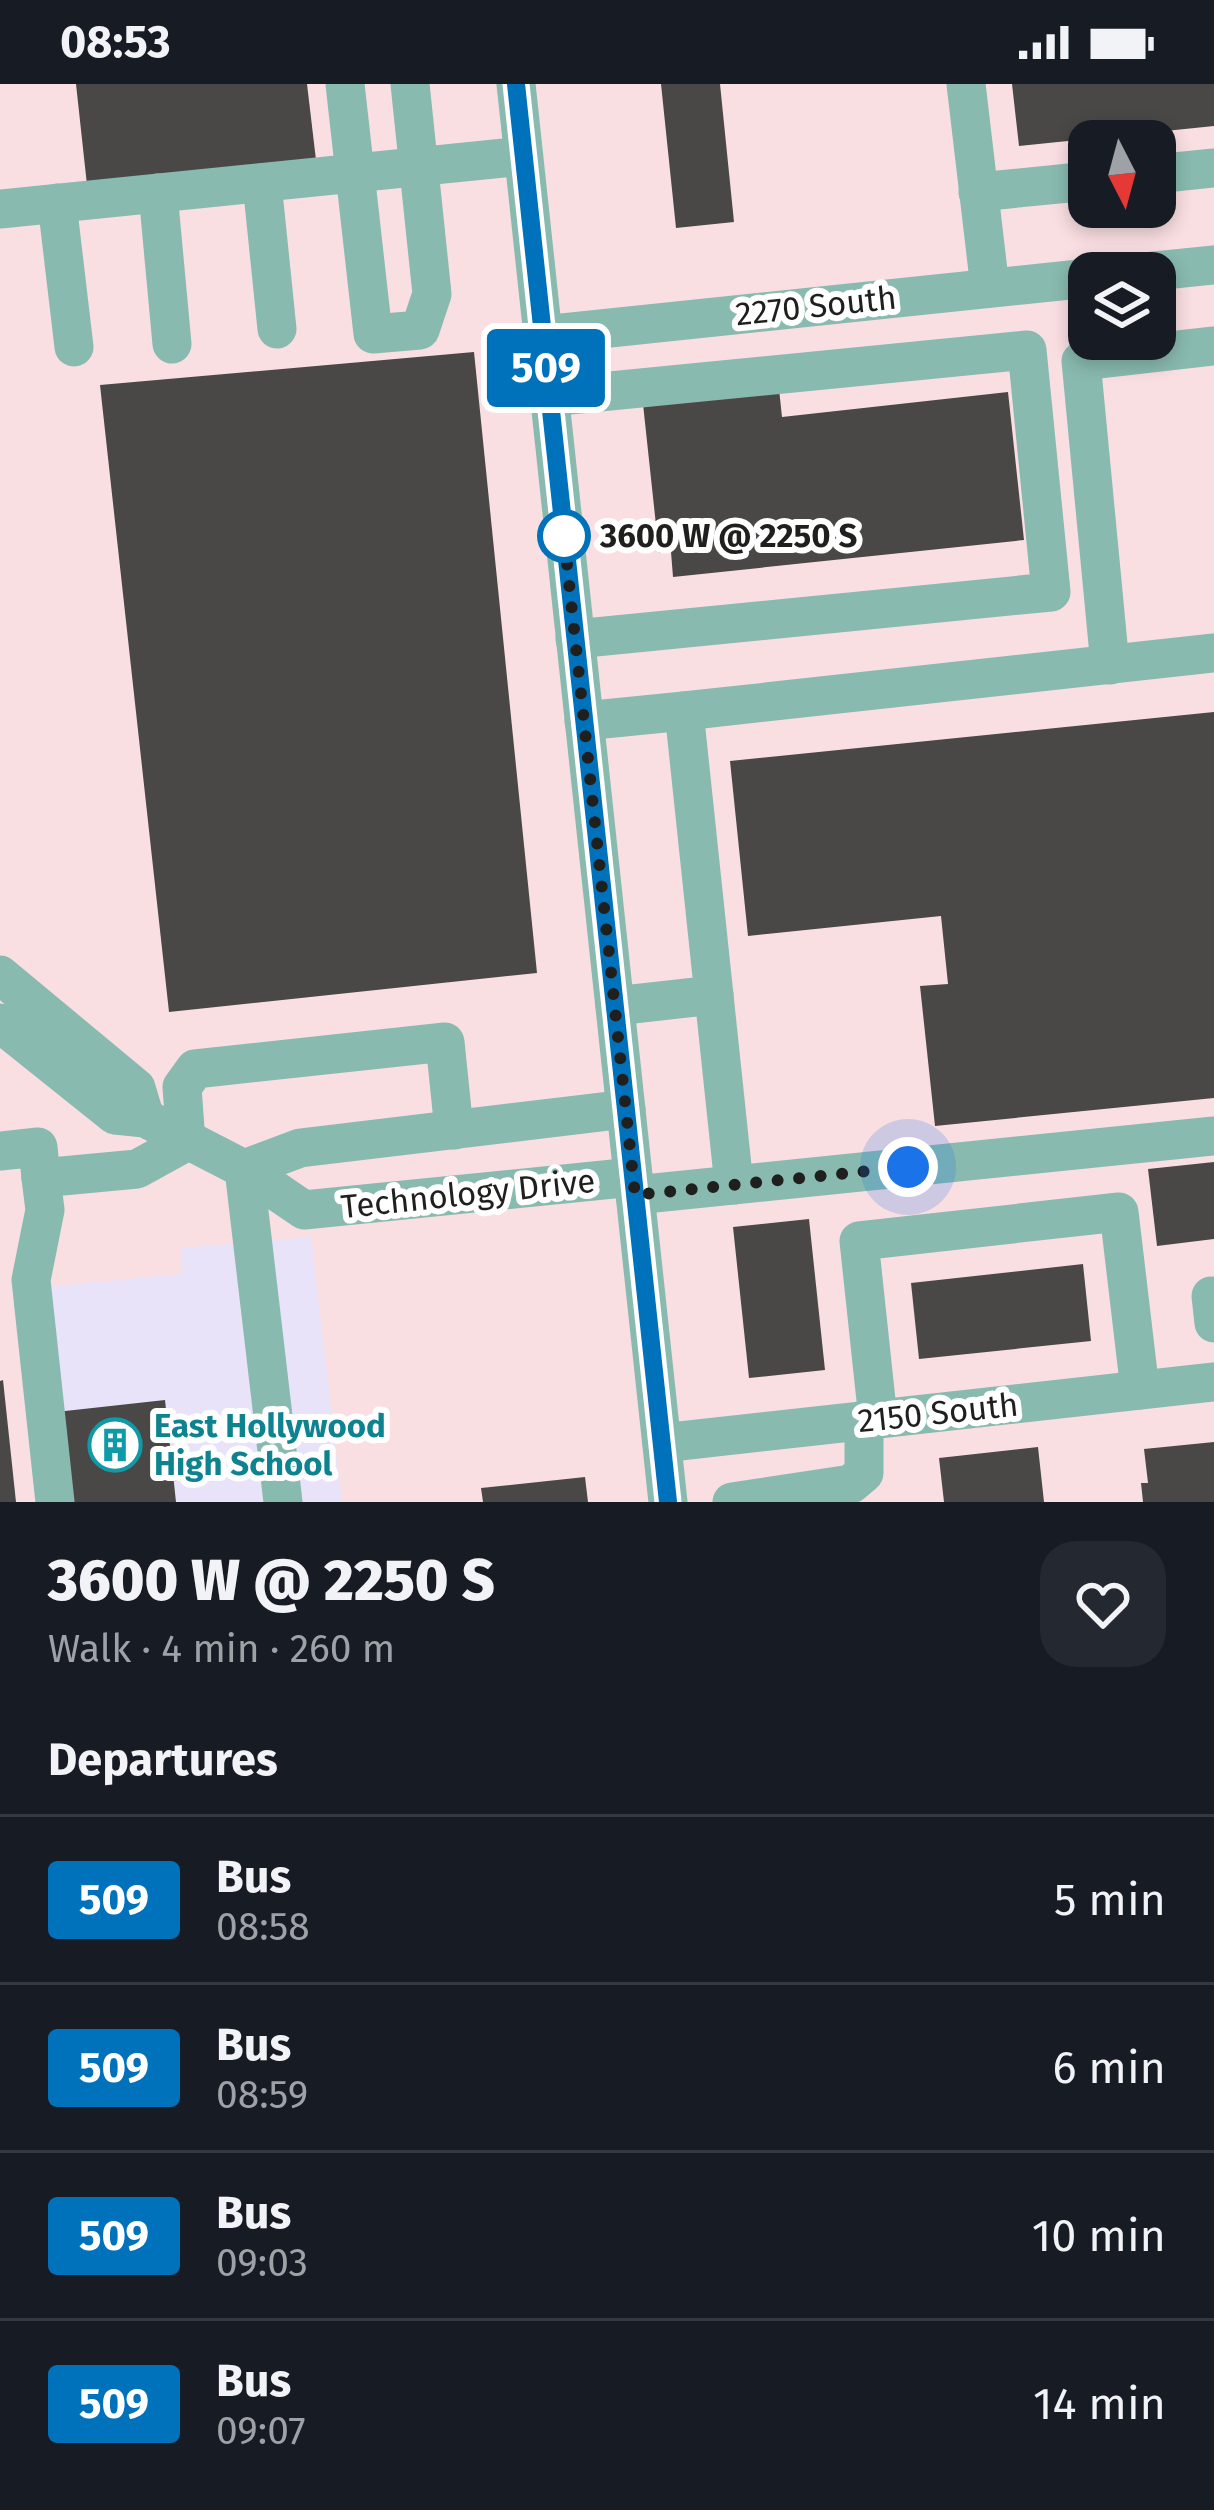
<!DOCTYPE html>
<html lang="en">
<head>
<meta charset="utf-8">
<style>
	body { margin:0; font-family:"Fira Sans",sans-serif; background:#242831; color:#f1f3f6; height:100vh; display:flex; flex-direction:column; font-size:45px; white-space:nowrap }
	* { box-sizing:border-box; margin:0 }
	p { font-size:39px; color:#9ea1a6 }
	.icon { flex:none; width:66px; height:66px; fill:none; stroke:currentColor; stroke-width:2; stroke-linecap:round; stroke-linejoin:round }
	.map { position:relative; height:1418px; overflow:hidden }
	.panel { display:flex; flex-direction:column; background:#171b24; flex:1 }
	.panel>* { flex:none }
	.badge { padding:0 24px; border-radius:9px; font-size:42px; line-height:78px }
	.needle { width:78px; rotate:174deg }
	.controls { position:absolute; left:1068px; top:36px; display:grid; gap:24px }
	.controls a { display:grid; place-items:center; width:108px; height:108px; border-radius:24px; background:#171b24; box-shadow:0 6px 18px #0003; font-size:60px }
	.you { position:absolute; width:60px; height:60px; margin:-30px; border:9px solid #fff; border-radius:50%; background:#1a73e8; box-shadow:0 0 0 18px #1a73e833 }
	.map>.badge { position:absolute; translate:-50% -50%; box-shadow:0 0 0 6px #fff }
	h2 { padding:0 48px; font-size:45px; line-height:108px }
	.round { display:grid; place-items:center; flex:none; width:126px; height:126px; border-radius:36px; background:#242831 }
	.summary { display:flex; align-items:center; justify-content:space-between; height:204px; padding:0 48px }
	h1 { font-size:57px; font-weight:800; line-height:90px }
	ul { padding:0; list-style:none }
	li { display:flex; align-items:center; gap:36px; height:168px; padding:0 48px; border-top:3px solid #363941 }
	li div { flex:1 }
	li b { display:block; font-size:45px }
	li em { font-style:normal }
	li .badge { min-width:132px; font-weight:700; text-align:center }
	.status { display:flex; justify-content:space-between; align-items:center; height:84px; padding:0 60px; background:#171b24; direction:ltr }
	.status svg { height:33px; fill:currentColor }
	.map>svg:first-child { display:block }
	.industrial { fill:#fadfe2; fill-rule:evenodd }
	.education { fill:#e8e3f9 }
	.building { fill:#4a4846 }
	.lines { fill:none; stroke-linecap:round; stroke-linejoin:round }
	.path { stroke:#848382; stroke-width:4.5; stroke-dasharray:9 6; stroke-linecap:butt }
	.minor { stroke:#89baaf; stroke-width:39 }
	.line-casing { stroke:#fff; stroke-width:27 }
	.line { stroke:#0072bc; stroke-width:18 }
	.walk { stroke:#1f1f1e; stroke-width:12; stroke-dasharray:0 21.6 }
	.stop-dot { fill:#fff; stroke:#0072bc; stroke-width:6 }
	.labels { text-anchor:middle; dominant-baseline:central; stroke-width:12; stroke-linejoin:round; paint-order:stroke }
	.street-label { font-size:33px; fill:#1f1f1e; stroke:#fff }
	.stop-label { font-size:33px; font-weight:bold; fill:#1f1f1e; stroke:#fff; text-anchor:start }
	.culture-label { font-size:33px; font-weight:bold; fill:#0d838f; stroke:#fff; text-anchor:start }
</style>
</head>
<body>
<div class="status"><b>08:53</b><svg viewBox="0 0 49 12"><path d="M0 12V9h3v3zM5 12V6h3v6zM10 12V3h3v9zM15 12V0h3v12zM26 1h20v11H26zM47 4h2v5h-2z"/></svg></div>
<div class="map">
<svg width="1214" height="1418" viewBox="0 0 1214 1418">
	<rect width="100%" height="100%" fill="#f2f0ee"/>
	<path class="industrial" d="M0,0H1214V1418H0ZM1089,57H1155V123H1089ZM1089,189H1155V255H1089Z"/>
	<path class="education" d="M311,1153L342,1418H44L22,1205L181,1190V1164Z"/>
	<g class="building">
		<path d="M76,0H307L316,76L87,101Z"/>
		<path d="M661,0H720L734,138L676,144Z"/>
		<path d="M1012,0H1214V42L1019,62Z"/>
		<path d="M474,268L537,889L169,928L100,301Z"/>
		<path d="M779,305L782,333L1008,308L1024,456L673,493L671,468L659,469L643,320Z"/>
		<path d="M1214,628V1014L935,1042L920,902L948,900L941,832L748,852L730,677Z"/>
		<path d="M1214,1078V1155L1157,1162L1148,1085Z"/>
		<path d="M809,1135L825,1286L749,1294L733,1143Z"/>
		<path d="M1083,1180L1091,1257L919,1275L911,1199Z"/>
		<path d="M3,1296L16,1418H0V1297Z"/>
		<path d="M165,1316L176,1418H66L56,1328Z"/>
		<path d="M1214,1358V1418H1143L1141,1399H1148L1144,1365Z"/>
		<path d="M1038,1363L1044,1418H944L939,1374Z"/>
		<path d="M585,1393L588,1418H483L481,1404Z"/>
	</g>
	<g class="lines">
		<path class="path" d="M174,1395L233,1389"/>
		<g class="minor">
			<path d="M345,0L373,250L420,246L432,210L410,0"/>
			<path d="M516,0L668,1418"/>
			<path d="M966,0L990,204"/>
			<path d="M1155,90L1214,84"/>
			<path d="M262,99L277,245"/>
			<path d="M978,108L1089,97"/>
			<path d="M158,109L172,260"/>
			<path d="M57,119L74,263"/>
			<path d="M0,125L523,72"/>
			<path d="M1135,189L1214,181"/>
			<path d="M543,251L1089,194"/>
			<path d="M549,313L1027,266L1051,508L575,555"/>
			<path d="M1110,581L1081,277L1214,262"/>
			<path d="M684,627L1214,569"/>
			<path d="M584,637L684,627L734,1101"/>
			<path d="M0,891L136,1004L145,1034"/>
			<path d="M615,922L714,911"/>
			<path d="M0,939L115,1031L145,1034L244,1085L304,1126L633,1093"/>
			<path d="M0,1067L38,1063L41,1094"/>
			<path d="M244,1085L300,1064L626,1025"/>
			<path d="M244,1085L283,1418"/>
			<path d="M635,1111L1214,1052"/>
			<path d="M1214,1212H1211L1214,1239"/>
			<path d="M878,1335L859,1157L1119,1128L1140,1306"/>
			<path d="M662,1359L1214,1298"/>
			<path d="M55,1418L31,1196L45,1126L41,1094L137,1085L186,1058L182,1003L195,985L445,958L454,1046"/>
			<path d="M732,1418L851,1400L864,1389V1337"/>
		</g>
	</g>
	<g class="lines">
		<g class="line-casing">
			<path id="line" d="M516,0L668,1418"/>
		</g>
		<use href="#line" class="line"/>
		<path class="walk" d="M564,452L562,434L635,1111L908,1083"/>
	</g>
	<defs>
		<g id="building-ring" transform="scale(2.7)"><circle r="9.5" fill="#fff" stroke="#0f9aa8" stroke-width="1.5"/><path d="M-4-6H4V6H1V3H-1V6H-4ZM-2.5-4.3h1.7v1.8h-1.7ZM.8-4.3h1.7v1.8H.8ZM-2.5-1h1.7V.8h-1.7ZM.8-1h1.7V.8H.8Z" fill="#0f9aa8"/></g>
	</defs>
	<g fill-rule="evenodd">
		<use href="#building-ring" x="115" y="1361"/>
	</g>
	<circle class="stop-dot" cx="564" cy="452" r="24"/>
	<g class="labels">
		<g class="street-label">
			<text transform="translate(816 222) rotate(-6)">2270 South</text>
			<text transform="translate(468 1110) rotate(-6)">Technology Drive</text>
			<text transform="translate(938 1329) rotate(-6)">2150 South</text>
		</g>
		<g class="stop-label">
			<text x="600" y="452">3600 W @ 2250 S</text>
		</g>
		<g class="culture-label">
			<text x="154" y="1342">East Hollywood<tspan x="154" dy="38">High School</tspan></text>
		</g>
	</g>
</svg>
<div class="controls">
<a><svg class="needle" viewBox="-14 -14 28 28"><path d="M0-13l5 13h-10z" fill="#e53935"/><path d="M0 13l5-13h-10z" fill="#9ea1a6"/></svg></a>
<a><svg class="icon" aria-label="layers" viewBox="0 0 24 24"><path d="M12 4l9 5-9 5-9-5zM3 14l9 5 9-5"/></svg></a>
</div>
<div class="you" style="left:908px;top:1083px"></div>
<b class="badge" style="left:546px;top:284px;background:#0072bc;color:#fff">509</b>
</div>
<section class="panel">
<div class="summary"><div><h1>3600 W @ 2250 S</h1><p>Walk · 4 min · 260 m</p></div><a class="round"><svg class="icon" aria-label="heart" viewBox="0 0 24 24"><path d="M12 20l-8-8c-3-5 5-10 8-4 3-6 11-1 8 4z"/></svg></a></div>
<h2>Departures</h2>
<ul>
<li><span class="badge" style="background:#0072bc;color:#fff">509</span><div><b>Bus</b><p>08:58</p></div><em>5 min</em></li>
<li><span class="badge" style="background:#0072bc;color:#fff">509</span><div><b>Bus</b><p>08:59</p></div><em>6 min</em></li>
<li><span class="badge" style="background:#0072bc;color:#fff">509</span><div><b>Bus</b><p>09:03</p></div><em>10 min</em></li>
<li><span class="badge" style="background:#0072bc;color:#fff">509</span><div><b>Bus</b><p>09:07</p></div><em>14 min</em></li>
</ul>
</section>
</body>
</html>
